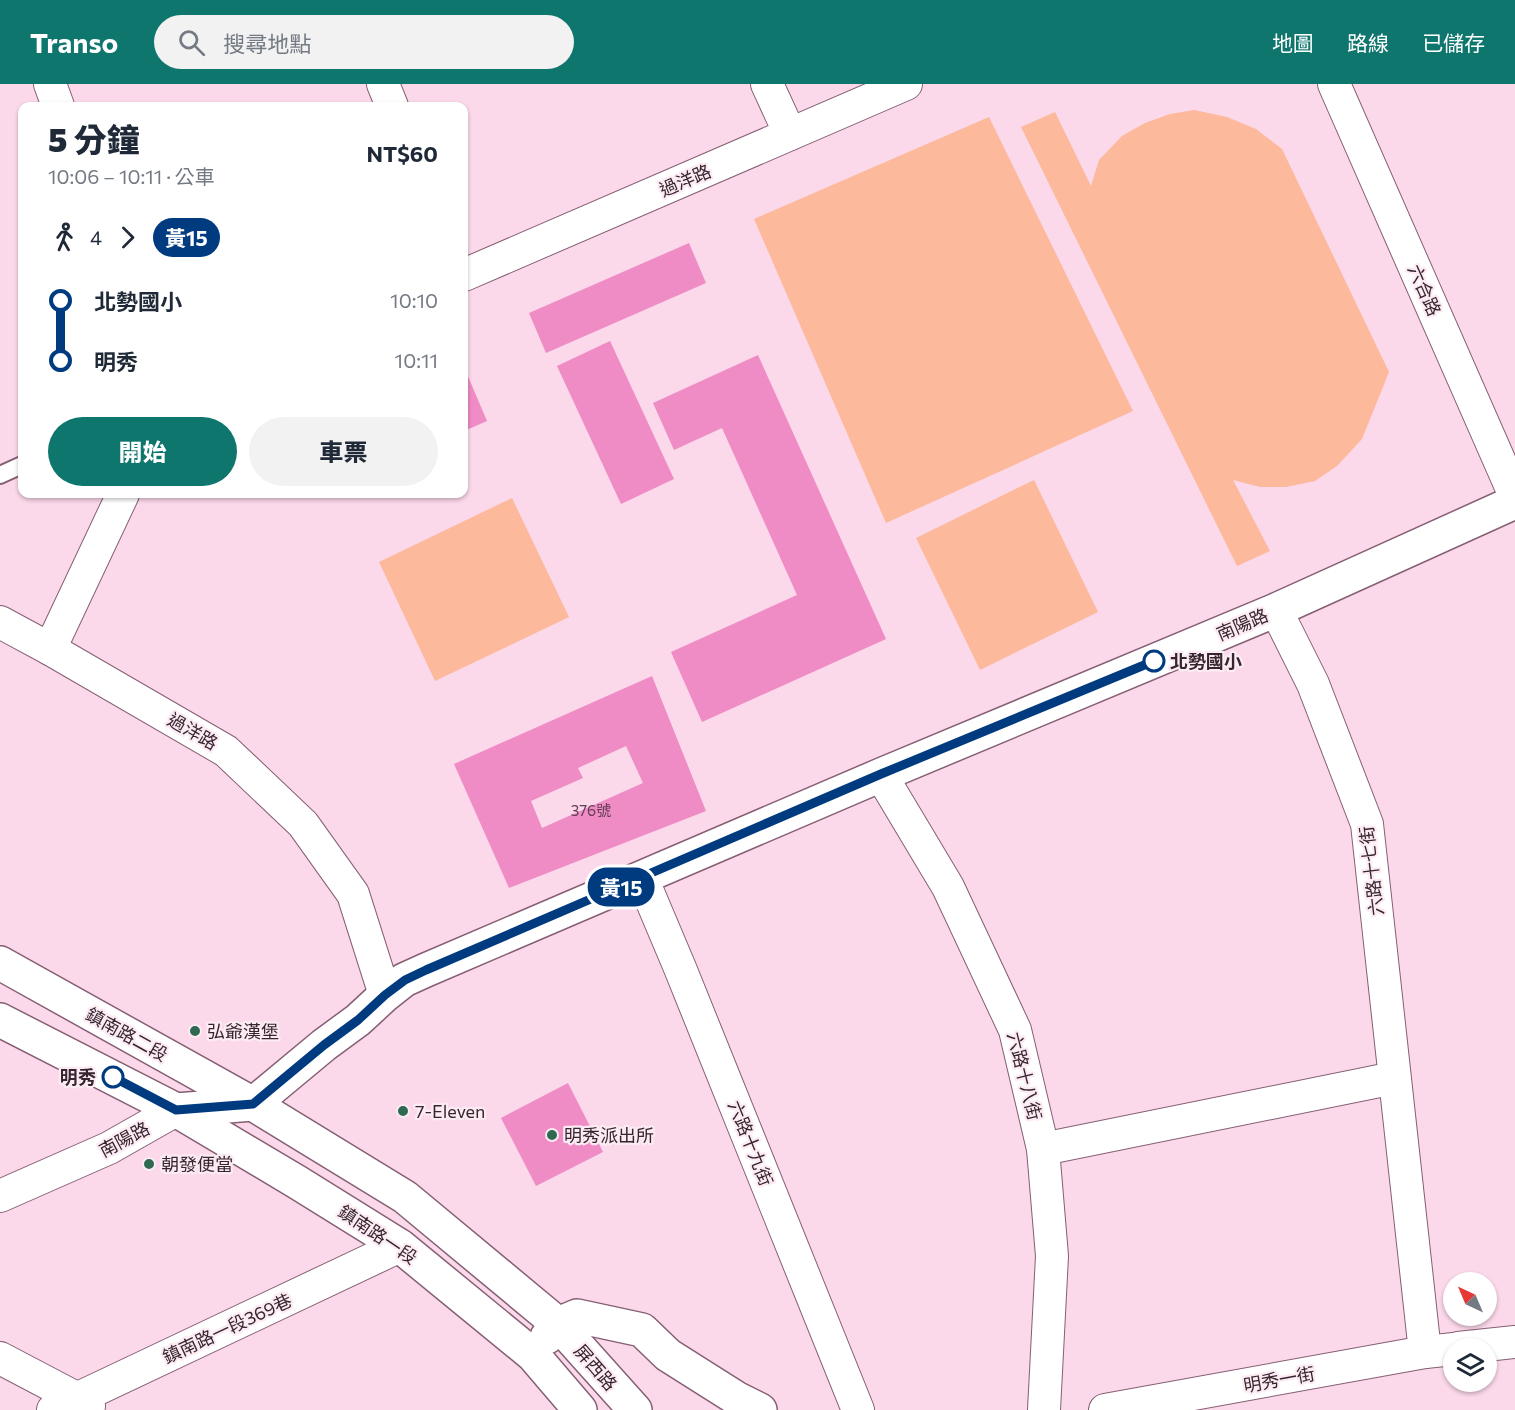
<!DOCTYPE html>
<html lang="zh-TW">
<head>
<meta charset="utf-8">
<style>
	body { margin:0; font-family:Commissioner,"Noto Sans TC",sans-serif; background:#f2f2f3; color:#1f2937; height:100vh; display:flex; flex-direction:column; font-size:22px; white-space:nowrap }
	* { box-sizing:border-box; margin:0 }
	p { font-size:20px; color:#747a83 }
	.icon { flex:none; width:33px; height:33px; fill:none; stroke:currentColor; stroke-width:2; stroke-linecap:round; stroke-linejoin:round }
	.map { position:relative; flex:1; overflow:hidden }
	.panel { position:absolute; left:18px; top:18px; width:450px; height:396px; display:flex; flex-direction:column; background:#fff; border-radius:12px; box-shadow:0 2px 4px #0004 }
	.panel>* { flex:none }
	.badge { padding:0 12px; border-radius:20px; font-size:21px; line-height:39px }
	.needle { width:39px; rotate:316deg }
	.buttons { position:absolute; left:1443px; top:1188px; display:grid; gap:12px }
	.buttons a { display:grid; place-items:center; width:54px; height:54px; border-radius:50%; background:#fff; box-shadow:0 2px 4px #0004; font-size:30px }
	.map>.badge { position:absolute; translate:-50% -50%; box-shadow:0 0 0 3px #fff }
	.legs { display:flex; align-items:center; gap:9px; height:66px; padding:0 30px; font-size:20px }
	.legs p { margin-inline-start:auto }
	.headline { display:flex; align-items:center; justify-content:space-between; height:102px; padding:0 30px }
	h1 { font-size:33px; font-weight:800; line-height:45px }
	.action { display:flex; gap:12px; margin-top:auto; padding:12px 30px }
	.action a { flex:1; height:69px; border-radius:36px; background:#0f766e; color:#fff; font-size:24px; font-weight:800; line-height:69px; text-align:center }
	.action a+a { background:#f2f2f3; color:#1f2937 }
	ul { padding:0 30px; list-style:none }
	li { display:flex; align-items:center; gap:21px; height:60px; font-size:22px }
	li i { display:grid; place-items:center; width:9px; height:100%; margin:0 8px; background:currentColor }
	li i::after { content:''; width:15px; height:15px; margin:-8px; border:4px solid; border-radius:50%; background:#fff }
	li p { margin-inline-start:auto }
	li:first-child i { background:linear-gradient(#0000 50%,currentColor 0) }
	li:last-child i { background:linear-gradient(currentColor 50%,#0000 0) }
	header { display:flex; align-items:center; gap:36px; box-sizing:border-box; height:84px; padding:0 30px; background:#0f766e; color:#fff }
	header strong { font-size:28px }
	nav { display:flex; gap:33px; margin-inline-start:auto; font-size:21px }
	.search { width:420px; height:54px; background:#f2f2f3; display:flex; align-items:center; gap:15px; box-sizing:border-box; padding:0 21px; border-radius:33px; color:#747a83; font-size:22px }
	.map>svg:first-child { display:block }
	.green { fill:#fcb99b }
	.building { fill:#ef8bc5; fill-rule:evenodd }
	.lines { fill:none; stroke-linecap:round; stroke-linejoin:round }
	.service-casing { stroke:#855f74; stroke-width:20 }
	.minor-casing { stroke:#855f74; stroke-width:34 }
	.tertiary-casing { stroke:#855f74; stroke-width:36 }
	.service { stroke:#fff; stroke-width:16 }
	.minor { stroke:#fff; stroke-width:32 }
	.tertiary { stroke:#fff; stroke-width:33 }
	.line-1-casing { stroke:#fff; stroke-width:14 }
	.line-1 { stroke:#003b80; stroke-width:9 }
	.stop-1-dot { fill:#fff; stroke:#003b80; stroke-width:3 }
	.poi-dot { fill:#2f6952; stroke:#fdebf4; stroke-width:2 }
	.labels { text-anchor:middle; dominant-baseline:central; stroke-width:4.5; stroke-linejoin:round; paint-order:stroke }
	.number-label { font-size:15px; fill:#643e54 }
	.street-label { font-size:18px; fill:#35252e; stroke:#fdebf4 }
	.stop-label { font-size:18px; font-weight:bold; fill:#35252e; stroke:#fdebf4; text-anchor:start }
	.poi-label { font-size:18px; fill:#35252e; stroke:#fdebf4; text-anchor:start }
</style>
</head>
<body>
<header>
<strong>Transo</strong>
<div class="search"><svg class="icon" aria-label="search" viewBox="0 0 24 24"><circle cx="10" cy="10" r="6"/><path d="M15 15l6 6"/></svg>搜尋地點</div>
<nav><a>地圖</a><a>路線</a><a>已儲存</a></nav>
</header>
<div class="map">
<svg width="1515" height="1326" viewBox="0 0 1515 1326">
	<rect width="100%" height="100%" fill="#fbd8ea"/>
	<g class="green">
		<path d="M1194,26L1227,33L1256,45L1282,65L1389,288L1362,355L1337,382L1315,397L1286,403H1260L1233,396L1270,467L1237,482L1021,43L1055,28L1091,102L1099,76L1122,52L1145,39L1170,30Z"/>
		<path d="M989,33L1133,327L886,439L754,135Z"/>
		<path d="M1034,396L1098,528L980,586L916,454Z"/>
		<path d="M512,414L569,533L435,597L379,478Z"/>
	</g>
	<g class="building">
		<path d="M689,159L706,199L546,269L529,229Z"/>
		<path d="M610,257L674,395L621,420L557,282Z"/>
		<path d="M758,271L886,555L702,638L671,568L797,511L722,344L674,366L653,319Z"/>
		<path d="M464,283L487,337L464,347Z"/>
		<path d="M652,592L706,727L509,804L454,680ZM626,662L643,699L542,744L531,717L583,694L578,684Z"/>
		<path d="M568,999L603,1068L536,1102L501,1034Z"/>
	</g>
	<g class="lines">
		<g class="service-casing">
			<path id="service" d="M0,391L22,381"/>
		</g>
		<g class="minor-casing">
			<g id="minor">
				<path d="M50,0L58,22"/>
				<path d="M383,0L392,22"/>
				<path d="M767,0L790,50"/>
				<path d="M1334,0L1515,412"/>
				<path d="M464,191L906,0"/>
				<path d="M123,410L50,565L226,667L303,740L353,810L385,911"/>
				<path d="M1276,526L1313,600L1367,740L1425,1268"/>
				<path d="M0,538L50,565"/>
				<path d="M881,691L948,803L1015,946L1043,1065L1052,1172L1044,1326"/>
				<path d="M642,794L680,884L858,1326"/>
				<path d="M1043,1065L1394,994"/>
				<path d="M0,1112L109,1064L176,1026"/>
				<path d="M1458,1264L1515,1258"/>
				<path d="M0,1274L78,1315L89,1322"/>
				<path d="M53,1326L400,1162"/>
				<path d="M1105,1326L1425,1268L1454,1265"/>
			</g>
		</g>
		<g class="tertiary-casing">
			<g id="tertiary">
				<path d="M0,879L253,1020L405,1113L558,1240L635,1326"/>
				<path d="M0,936L176,1026L297,1098L400,1162L533,1271L580,1326"/>
				<path d="M176,1026L253,1020L324,961L358,936L385,911L404,896L426,886L881,691L1276,526L1515,418"/>
				<path d="M547,1253L558,1240L577,1232L642,1246L668,1271L736,1314L760,1326"/>
			</g>
		</g>
		<use href="#service" class="service"/>
		<use href="#minor" class="minor"/>
		<use href="#tertiary" class="tertiary"/>
	</g>
	<g class="lines">
		<g class="line-1-casing">
			<path id="line-1" d="M113,993L176,1026L253,1020L324,961L358,936L385,911L405,896L426,886L881,690L1154,577"/>
		</g>
		<use href="#line-1" class="line-1"/>
	</g>
	<g class="stop-1-dot">
		<circle cx="1154" cy="577" r="10"/>
		<circle cx="113" cy="993" r="10"/>
	</g>
	<g class="poi-dot">
		<circle cx="195" cy="947" r="6"/>
		<circle cx="403" cy="1027" r="6"/>
		<circle cx="552" cy="1051" r="6"/>
		<circle cx="149" cy="1080" r="6"/>
	</g>
	<g class="labels">
		<g class="number-label">
			<text x="591" y="726">376號</text>
		</g>
		<g class="street-label">
			<text transform="translate(685 96) rotate(-23)">過洋路</text>
			<text transform="translate(1425 206) rotate(66)">六合路</text>
			<text transform="translate(1242 540) rotate(-23)">南陽路</text>
			<text transform="translate(193 647) rotate(30)">過洋路</text>
			<text transform="translate(1371 787) rotate(-97)">六路十七街</text>
			<text transform="translate(127 950) rotate(29)">鎮南路二段</text>
			<text transform="translate(1025 992) rotate(76)">六路十八街</text>
			<text transform="translate(124 1055) rotate(-28)">南陽路</text>
			<text transform="translate(751 1059) rotate(68)">六路十九街</text>
			<text transform="translate(378 1150) rotate(34)">鎮南路一段</text>
			<text transform="translate(227 1244) rotate(-25)">鎮南路一段369巷</text>
			<text transform="translate(596 1283) rotate(49)">屏西路</text>
			<text transform="translate(1279 1295) rotate(-10)">明秀一街</text>
		</g>
		<g class="stop-label">
			<text x="1170" y="577">北勢國小</text>
			<text x="96" y="993" text-anchor="end">明秀</text>
		</g>
		<g class="poi-label">
			<text x="207" y="947">弘爺漢堡</text>
			<text x="415" y="1027">7-Eleven</text>
			<text x="564" y="1051">明秀派出所</text>
			<text x="161" y="1080">朝發便當</text>
		</g>
	</g>
</svg>
<div class="buttons">
<a><svg class="needle" viewBox="-14 -14 28 28"><path d="M0-13l5 13h-10z" fill="#e53935"/><path d="M0 13l5-13h-10z" fill="#747a83"/></svg></a>
<a><svg class="icon" aria-label="layers" viewBox="0 0 24 24"><path d="M12 4l9 5-9 5-9-5zM3 14l9 5 9-5"/></svg></a>
</div>
<b class="badge" style="left:621px;top:803px;background:#003b80;color:#fff">黃15</b>
<section class="panel">
<div class="headline"><div><h1>5 分鐘</h1><p>10:06 – 10:11 · 公車</p></div><b>NT$60</b></div>
<div class="legs"><svg class="icon" aria-label="walk" viewBox="0 0 24 24"><circle cx="13" cy="4" r="2"/><path d="M13 8l-2 6 4 7M11 14l-3 7M7 12l3-4h3l4 4"/></svg>4<svg class="icon" aria-label="forward" viewBox="0 0 24 24"><path d="M9 5l7 7-7 7"/></svg><b class="badge" style="background:#003b80;color:#fff">黃15</b></div>
<ul>
<li><i style="color:#003b80"></i><b>北勢國小</b><p>10:10</p></li>
<li><i style="color:#003b80"></i><b>明秀</b><p>10:11</p></li>
</ul>
<div class="action"><a>開始</a><a>車票</a></div>
</section>
</div>
</body>
</html>
